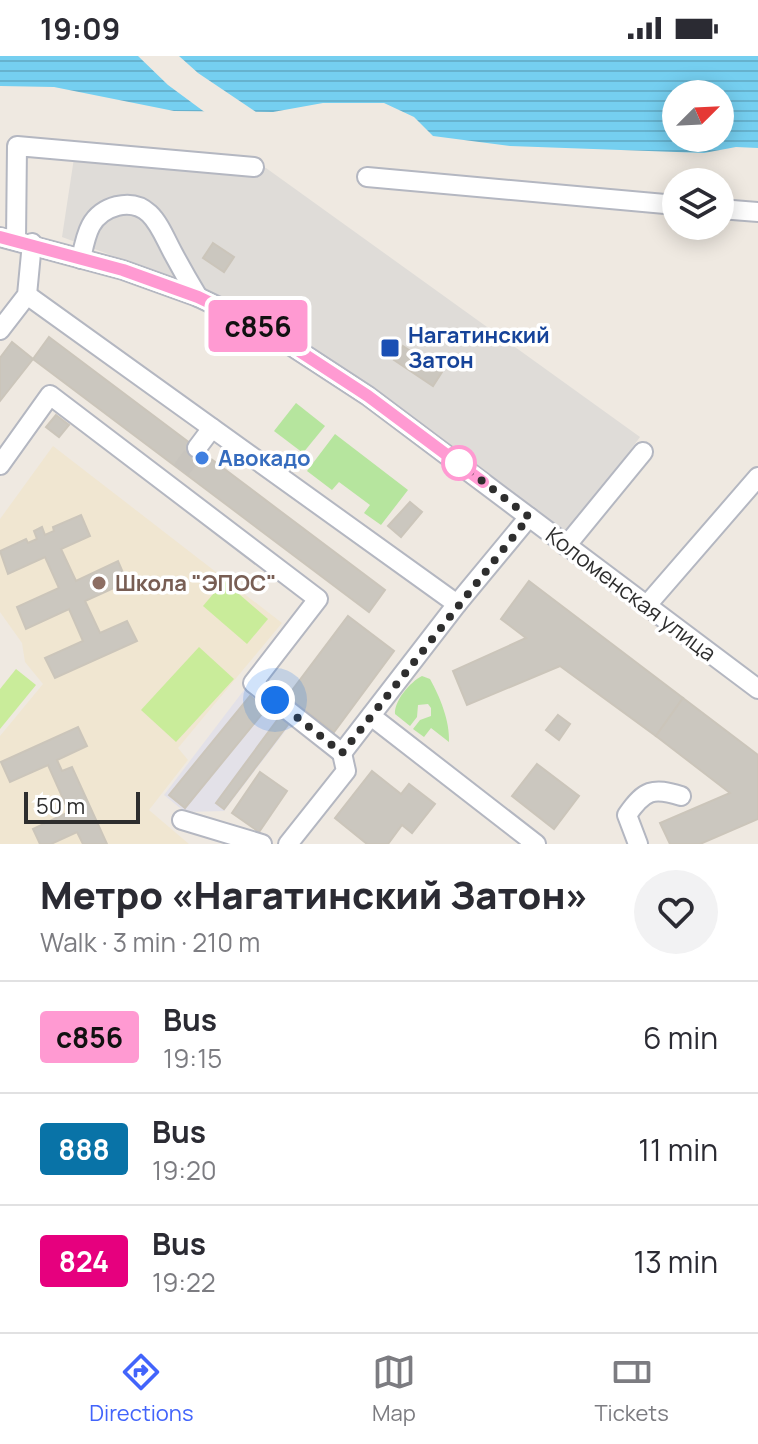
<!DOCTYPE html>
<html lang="en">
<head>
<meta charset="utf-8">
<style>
	body { margin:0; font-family:Manrope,sans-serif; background:#f2f2f3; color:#2b2b33; height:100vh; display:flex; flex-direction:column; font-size:30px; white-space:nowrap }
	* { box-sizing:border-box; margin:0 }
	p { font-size:26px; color:#7c7c81 }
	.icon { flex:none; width:44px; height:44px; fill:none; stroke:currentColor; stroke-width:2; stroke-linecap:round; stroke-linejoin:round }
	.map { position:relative; height:788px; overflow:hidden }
	.side { display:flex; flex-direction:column; background:#fff; flex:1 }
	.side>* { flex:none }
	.badge { padding:0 16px; border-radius:6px; font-size:28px; line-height:52px }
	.needle { width:52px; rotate:66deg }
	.buttons { position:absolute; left:662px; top:24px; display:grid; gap:16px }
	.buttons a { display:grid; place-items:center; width:72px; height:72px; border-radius:50%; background:#fff; box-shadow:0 4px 20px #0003; font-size:40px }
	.scale { position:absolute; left:24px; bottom:20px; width:116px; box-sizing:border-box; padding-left:8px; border:4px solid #2e2e2e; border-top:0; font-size:22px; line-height:28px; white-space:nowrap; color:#2e2e2e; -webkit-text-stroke:6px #fff; paint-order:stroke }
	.you { position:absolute; width:40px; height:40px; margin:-20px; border:6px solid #fff; border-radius:50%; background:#1a73e8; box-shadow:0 0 0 12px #1a73e833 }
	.map>.badge { position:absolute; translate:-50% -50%; box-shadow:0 0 0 4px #fff }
	.round { display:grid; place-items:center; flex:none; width:84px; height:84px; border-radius:42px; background:#f2f2f3 }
	.headline { display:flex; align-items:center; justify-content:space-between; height:136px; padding:0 40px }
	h1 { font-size:38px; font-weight:800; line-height:60px }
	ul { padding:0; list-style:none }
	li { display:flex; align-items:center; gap:24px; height:112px; padding:0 40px; border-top:2px solid #e1e1e2 }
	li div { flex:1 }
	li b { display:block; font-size:30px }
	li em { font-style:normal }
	li .badge { min-width:88px; font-weight:700; text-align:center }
	.status { display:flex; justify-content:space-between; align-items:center; height:56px; padding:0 40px; background:#fff; direction:ltr }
	.status svg { height:22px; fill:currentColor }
	.dock { display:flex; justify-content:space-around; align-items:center; height:112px; border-top:2px solid #e1e1e2; background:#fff; font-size:22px; color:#7c7c81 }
	.dock a { display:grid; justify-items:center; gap:4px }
	.dock .current { color:#4264fb }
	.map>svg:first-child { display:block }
	.industrial { fill:#e3e1e8 }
	.education { fill:#f0e6d1 }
	.grass { fill:#b6e59e }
	.pitch { fill:#c9ec9a }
	.plaza { fill:#dfdcd8 }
	.water { fill:url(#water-rules); fill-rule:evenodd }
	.pier { fill:#efe9e1 }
	.building { fill:#cbc7bf; stroke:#cbc5ba; stroke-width:2 }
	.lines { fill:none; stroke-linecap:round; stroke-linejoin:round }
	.minor-tunnel { stroke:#c8c4bd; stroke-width:18; stroke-dasharray:18 9; stroke-linecap:butt }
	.minor-casing { stroke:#b4b7c1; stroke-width:22 }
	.minor { stroke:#fff; stroke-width:18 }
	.line-casing { stroke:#fff; stroke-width:18 }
	.line { stroke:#ff9ad2; stroke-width:12 }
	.walk { stroke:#2e2e2e; stroke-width:8; stroke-dasharray:0 14.4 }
	.transit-dot { fill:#1a4fb4; stroke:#fff; stroke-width:3 }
	.shop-dot { fill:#3f7fe0; stroke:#fff; stroke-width:3 }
	.stop-dot { fill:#fff; stroke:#ff9ad2; stroke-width:4 }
	.education-dot { fill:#8d6e63; stroke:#fff; stroke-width:3 }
	.labels { text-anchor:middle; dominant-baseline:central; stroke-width:7; stroke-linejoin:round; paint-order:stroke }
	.transit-label { font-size:22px; font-weight:bold; fill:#164399; stroke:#fff; text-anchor:start }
	.shop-label { font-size:22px; font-weight:bold; fill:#366cbe; stroke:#fff; text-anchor:start }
	.education-label { font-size:22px; font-weight:bold; fill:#785e54; stroke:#fff; text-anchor:start }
	.street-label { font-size:22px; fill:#2e2e2e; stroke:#fff }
</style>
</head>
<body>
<div class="status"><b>19:09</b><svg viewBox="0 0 49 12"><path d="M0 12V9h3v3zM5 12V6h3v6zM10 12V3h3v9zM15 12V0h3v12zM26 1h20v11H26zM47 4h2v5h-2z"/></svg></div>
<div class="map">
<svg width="758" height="788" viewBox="0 0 758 788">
	<defs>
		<pattern id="water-rules" width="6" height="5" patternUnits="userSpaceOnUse" patternTransform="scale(2)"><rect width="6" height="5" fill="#75cff0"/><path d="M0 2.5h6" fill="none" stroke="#66b2ce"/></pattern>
	</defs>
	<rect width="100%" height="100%" fill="#efe9e1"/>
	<path class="industrial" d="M247,630L293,665L224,755L185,756L164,739Z"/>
	<path class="education" d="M53,390L282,567L178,692L188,704L149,754L189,788H0V680L43,628L25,606L22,587L0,556V463Z"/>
	<g class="grass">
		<path d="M296,347L325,370L303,397L274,375Z"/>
		<path d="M335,378L408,434L381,469L364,457L370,449L339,426L332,434L307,415Z"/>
		<path d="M422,620L430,623C440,641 450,665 449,686L431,672L424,681L413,673L420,664L431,660V652L428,648L418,649L417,661L410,670L395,658C394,645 410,626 422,620Z"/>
	</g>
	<g class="pitch">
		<path d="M224,525L268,563L247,588L203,550Z"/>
		<path d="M199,591L234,623L176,686L141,654Z"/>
		<path d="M16,613L36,629L0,673V633Z"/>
	</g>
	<path class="plaza" d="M74,102L266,112L640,381L568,479L256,253L62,181Z"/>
	<path class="water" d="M0,0H758V92L736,91L704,97L510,90L433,80L414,61L384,47H323L273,56L174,55L54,31L0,30ZM676,38H720V82H676Z"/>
	<path class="pier" d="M138,0H179L198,17L262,60H210L168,29Z"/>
	<g class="building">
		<path d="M213,187L234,201L224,216L203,202Z"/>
		<path d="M49,281L385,534L369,556L33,303Z"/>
		<path d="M12,286L33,303L0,345V302Z"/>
		<path d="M403,290L442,316L433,330L394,304Z"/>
		<path d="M56,359L69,369L59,381L46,371Z"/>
		<path d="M410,446L422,456L401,481L388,470Z"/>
		<path d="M81,459L90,480L61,493L76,525L118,505L127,526L85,545L100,577L127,565L137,585L55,622L45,602L83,585L69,553L26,573L17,551L59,532L45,501L8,518L0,495L26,483L28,487L37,483L34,475L42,471L45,479L54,475L53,471Z"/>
		<path d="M529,525L683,642L656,680L560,610L467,649L453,615L526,582L501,563Z"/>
		<path d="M348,560L394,595L334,676L287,641Z"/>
		<path d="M250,640L266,653L185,752L169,739Z"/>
		<path d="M683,642L758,699V763L700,788H670L660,767L730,737L656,680Z"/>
		<path d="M281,659L290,666L224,753L216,747Z"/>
		<path d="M558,659L570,668L559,684L546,674Z"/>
		<path d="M78,671L87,690L57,704L62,715L72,711L107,788H83L77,776L51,788H40L33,773L69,756L48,709L10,726L1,706Z"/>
		<path d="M537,708L579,740L554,773L512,740Z"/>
		<path d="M372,715L401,738L409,728L435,748L412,777L402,769L388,788H367L335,762Z"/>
		<path d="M260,716L287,735L259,776L232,757Z"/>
	</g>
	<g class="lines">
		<path class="minor-tunnel" d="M181,414L197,392"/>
		<g class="minor-casing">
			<g id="minor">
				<path d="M367,121L676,149"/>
				<path d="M720,153L758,156"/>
				<path d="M0,181L123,214L198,241L267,274L368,340L758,633"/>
				<path d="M16,184L17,90L254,111"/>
				<path d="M81,203C86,178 90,157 117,150C151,142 160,173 173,197C181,212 189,226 198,241"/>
				<path d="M0,274L27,239L32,187"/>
				<path d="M197,392L212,372"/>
				<path d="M0,409L50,339L318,543L253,627L342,697L457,548L27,239"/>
				<path d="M566,490L643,396"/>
				<path d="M457,548L529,461"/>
				<path d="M647,549L758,421"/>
				<path d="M371,660L536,788"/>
				<path d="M182,764L262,788"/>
				<path d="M288,788L346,715L342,697"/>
				<path d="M638,788L627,759C644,734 653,731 681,740"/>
			</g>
		</g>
		<use href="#minor" class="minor"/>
	</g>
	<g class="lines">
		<g class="line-casing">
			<path id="line" d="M0,181L123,214L198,241L267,274L368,340L483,426"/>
		</g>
		<use href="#line" class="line"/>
		<path class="walk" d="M275,644L342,697L529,461L459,407"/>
	</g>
	<rect class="transit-dot" x="380" y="282" width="20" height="20" rx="4"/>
	<circle class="shop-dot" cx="202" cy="402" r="8"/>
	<circle class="stop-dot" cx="459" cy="407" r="16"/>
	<circle class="education-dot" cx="99" cy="527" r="8"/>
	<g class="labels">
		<g class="transit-label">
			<text x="408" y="279">Нагатинский<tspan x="408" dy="25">Затон</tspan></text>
		</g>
		<g class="shop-label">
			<text x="218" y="402">Авокадо</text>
		</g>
		<g class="education-label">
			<text x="115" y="527">Школа "ЭПОС"</text>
		</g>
		<g class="street-label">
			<text transform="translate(631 538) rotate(37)">Коломенская улица</text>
		</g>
	</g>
</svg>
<div class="buttons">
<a><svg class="needle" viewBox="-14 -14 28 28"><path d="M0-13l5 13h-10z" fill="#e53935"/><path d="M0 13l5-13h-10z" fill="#7c7c81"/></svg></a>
<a><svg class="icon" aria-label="layers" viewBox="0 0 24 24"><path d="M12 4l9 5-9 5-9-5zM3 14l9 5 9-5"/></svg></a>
</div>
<div class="scale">50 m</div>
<div class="you" style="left:275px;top:644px"></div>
<b class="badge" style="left:258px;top:270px;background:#ff9ad2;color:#111">с856</b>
</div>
<section class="side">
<div class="headline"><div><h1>Метро «Нагатинский Затон»</h1><p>Walk · 3 min · 210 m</p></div><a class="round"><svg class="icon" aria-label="heart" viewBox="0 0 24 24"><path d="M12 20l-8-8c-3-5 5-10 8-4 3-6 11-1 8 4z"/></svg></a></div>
<ul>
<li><span class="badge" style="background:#ff9ad2;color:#111">с856</span><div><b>Bus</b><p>19:15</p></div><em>6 min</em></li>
<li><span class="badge" style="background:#0973a7;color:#fff">888</span><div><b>Bus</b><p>19:20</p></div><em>11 min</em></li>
<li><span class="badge" style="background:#e6007e;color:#fff">824</span><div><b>Bus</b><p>19:22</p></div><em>13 min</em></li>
</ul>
</section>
<nav class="dock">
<a class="current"><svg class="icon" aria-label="directions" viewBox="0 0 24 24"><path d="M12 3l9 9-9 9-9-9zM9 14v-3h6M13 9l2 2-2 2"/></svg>Directions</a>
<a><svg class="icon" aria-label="map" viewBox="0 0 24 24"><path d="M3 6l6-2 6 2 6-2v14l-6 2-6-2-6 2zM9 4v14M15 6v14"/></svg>Map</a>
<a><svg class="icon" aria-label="tickets" viewBox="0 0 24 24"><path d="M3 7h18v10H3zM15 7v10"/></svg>Tickets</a>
</nav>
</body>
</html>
